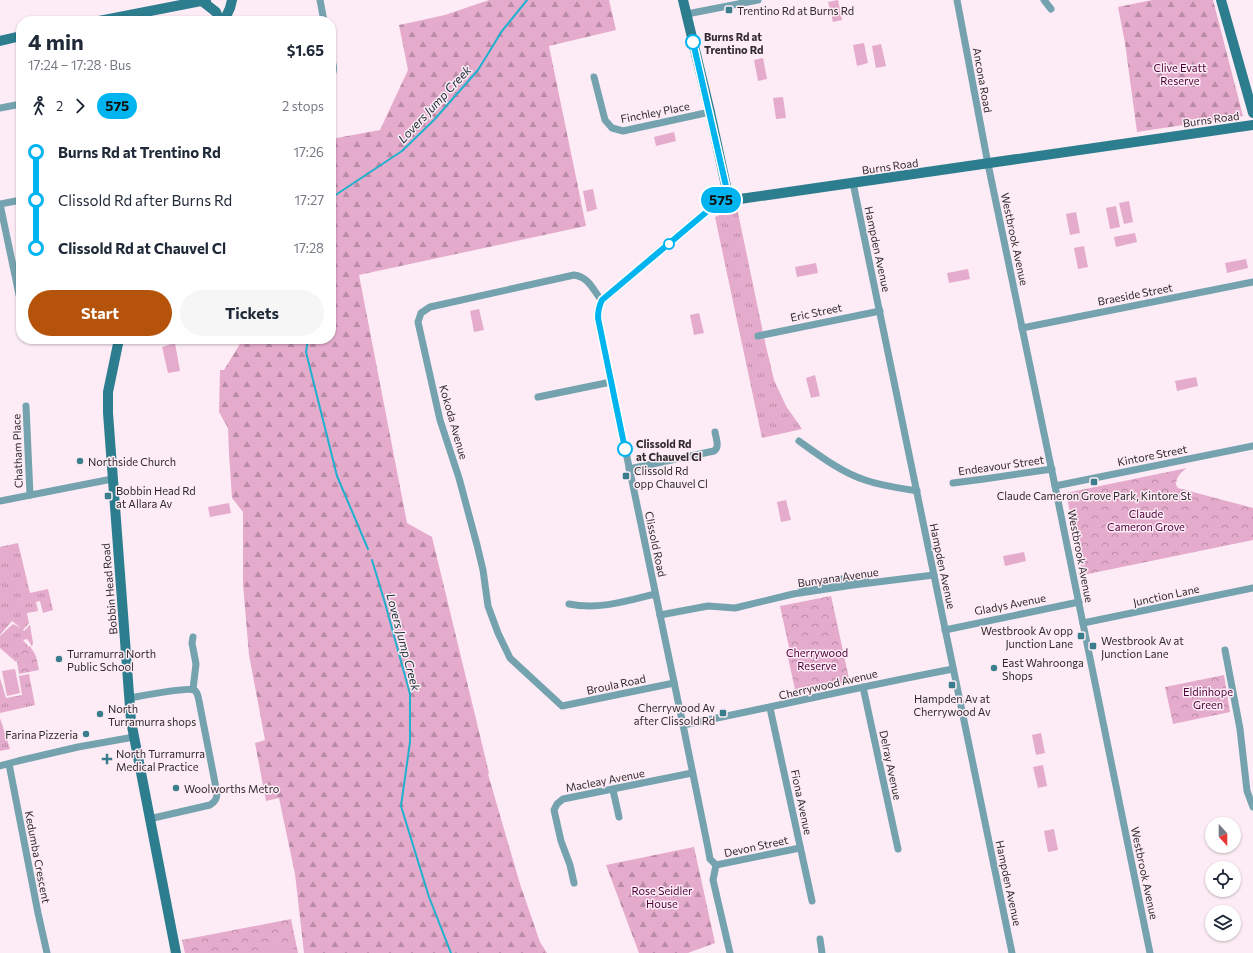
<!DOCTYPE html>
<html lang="en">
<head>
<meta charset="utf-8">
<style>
	body { margin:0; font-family:Commissioner,sans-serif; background:#f6f6f7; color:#1f2937; height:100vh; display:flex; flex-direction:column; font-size:15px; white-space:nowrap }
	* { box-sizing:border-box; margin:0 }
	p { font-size:13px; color:#747a83 }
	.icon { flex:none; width:22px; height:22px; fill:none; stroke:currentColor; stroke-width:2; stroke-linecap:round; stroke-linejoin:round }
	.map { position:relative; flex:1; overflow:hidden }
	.drawer { position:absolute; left:16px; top:16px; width:320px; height:328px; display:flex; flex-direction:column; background:#fff; border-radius:16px; box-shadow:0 1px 3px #0004 }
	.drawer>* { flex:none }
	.badge { padding:0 8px; border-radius:13px; font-size:14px; line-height:26px }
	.needle { width:26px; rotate:159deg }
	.controls { position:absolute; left:1205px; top:817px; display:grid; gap:8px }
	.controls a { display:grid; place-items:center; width:36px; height:36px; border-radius:50%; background:#fff; box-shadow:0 1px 3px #0004; font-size:20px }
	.map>.badge { position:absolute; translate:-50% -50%; box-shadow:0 0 0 2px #fff }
	.legs { display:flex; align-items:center; gap:6px; height:44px; padding:0 12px; font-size:13px }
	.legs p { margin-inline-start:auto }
	.headline { display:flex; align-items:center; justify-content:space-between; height:68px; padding:0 12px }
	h1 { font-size:22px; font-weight:700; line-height:30px }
	.action { display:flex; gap:8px; margin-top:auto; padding:8px 12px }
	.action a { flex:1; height:46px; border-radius:24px; background:#b45309; color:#fff; font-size:16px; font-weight:700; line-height:46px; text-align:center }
	.action a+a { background:#f6f6f7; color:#1f2937 }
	ul { padding:0 12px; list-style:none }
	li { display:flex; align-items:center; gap:14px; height:48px; font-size:15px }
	li i { display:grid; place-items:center; width:6px; height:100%; margin:0 5px; background:currentColor }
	li i::after { content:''; width:10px; height:10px; margin:-5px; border:3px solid; border-radius:50%; background:#fff }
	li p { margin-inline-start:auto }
	li:first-child i { background:linear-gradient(#0000 50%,currentColor 0) }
	li:last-child i { background:linear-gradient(currentColor 50%,#0000 0) }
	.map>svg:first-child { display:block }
	.grass { fill:url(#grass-tufts) }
	.forest { fill:url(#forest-firs) }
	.park { fill:url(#park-crowns) }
	.pitch { fill:#e5abcc }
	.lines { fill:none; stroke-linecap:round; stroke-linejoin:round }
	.stream { stroke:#1fb1cd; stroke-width:2 }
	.street { stroke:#74a3af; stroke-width:7 }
	.secondary { stroke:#2c7d8e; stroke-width:10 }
	.line-1-casing { stroke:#fff; stroke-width:9 }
	.line-1 { stroke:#00b5ef; stroke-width:6 }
	.poi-dot { fill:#3a7e8d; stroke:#fdecf5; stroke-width:1.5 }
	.stop-1-dot { fill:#fff; stroke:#00b5ef; stroke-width:2 }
	.labels { text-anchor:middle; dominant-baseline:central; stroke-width:3; stroke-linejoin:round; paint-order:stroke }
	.poi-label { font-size:11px; fill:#302a2d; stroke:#fdecf5; text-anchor:start }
	.stop-label { font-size:11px; font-weight:bold; fill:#302a2d; stroke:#fdecf5; text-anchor:start }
	.park-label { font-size:11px; fill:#4e0138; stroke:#fdecf5 }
	.street-label { font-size:11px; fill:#302a2d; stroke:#fdecf5 }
	.water-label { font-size:12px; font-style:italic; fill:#20363c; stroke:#fdecf5 }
</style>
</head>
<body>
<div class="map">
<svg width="1253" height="953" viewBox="0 0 1253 953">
	<defs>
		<pattern id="grass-tufts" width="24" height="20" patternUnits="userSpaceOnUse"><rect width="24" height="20" fill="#e5abcc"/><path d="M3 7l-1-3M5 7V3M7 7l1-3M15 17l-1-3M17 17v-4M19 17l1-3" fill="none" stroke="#ba8ba6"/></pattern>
		<pattern id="forest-firs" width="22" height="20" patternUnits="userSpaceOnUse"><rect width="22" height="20" fill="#e5abcc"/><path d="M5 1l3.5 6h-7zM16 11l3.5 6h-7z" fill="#ba8ba6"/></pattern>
		<pattern id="park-crowns" width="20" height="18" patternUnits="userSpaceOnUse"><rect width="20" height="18" fill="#e5abcc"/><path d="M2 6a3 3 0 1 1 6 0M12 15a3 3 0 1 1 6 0" fill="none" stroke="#ba8ba6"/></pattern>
	</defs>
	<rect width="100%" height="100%" fill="#fdecf5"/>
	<g class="grass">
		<path d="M737,208L765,342L774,380L786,406L802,429L762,438L715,217Z"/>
		<path d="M18,543L30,593L48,589L53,610L43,613L40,601L36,602L38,611L27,613L29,623L23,630L24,631L30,625L33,643L32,646L27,639L23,640L28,646L16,662L0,648V636L13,624L21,628L12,621L0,635V547Z"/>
		<path d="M29,674L35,705L0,713V678L6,698L22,695L19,676Z"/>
		<path d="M0,718L10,749L0,751Z"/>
	</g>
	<g class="forest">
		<path d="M489,0H609L616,30L549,46L586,226L359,275L407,523L432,537L489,773L488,774L520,884L540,942L547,953H304L295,874L279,798L266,801L255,743L265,740L249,655L243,584V512L232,498L229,454L228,428L219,412L220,370H224L243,339H331V139L380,130L408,70L399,25L445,15Z"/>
		<path d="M1152,0H1213L1243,116L1137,132L1125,43L1118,7Z"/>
		<path d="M694,847L715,943L688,953H639L606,865Z"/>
	</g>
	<g class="park">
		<path d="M1187,468C1181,472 1176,477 1176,485L1178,488L1253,508V540L1083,575L1066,493Z"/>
		<path d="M831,596L850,683L796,694L787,653L790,652L780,606Z"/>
		<path d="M30,646L36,656L39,670L19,674L17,662L22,648Z"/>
		<path d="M1224,675L1230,712L1173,724L1165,687Z"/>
		<path d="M291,919L298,953H185L182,940Z"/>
	</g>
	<g class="pitch">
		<path d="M838,0L842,20L833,22L828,2Z"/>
		<path d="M864,43L868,63L857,66L853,45Z"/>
		<path d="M881,44L886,66L876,68L872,46Z"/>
		<path d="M763,58L767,79L758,81L754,60Z"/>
		<path d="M783,97L786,118L776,119L773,98Z"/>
		<path d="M674,132L676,141L656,146L654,137Z"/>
		<path d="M593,189L597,209L587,212L583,191Z"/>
		<path d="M1129,201L1133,222L1124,224L1119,203Z"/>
		<path d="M1116,206L1120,227L1110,229L1106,208Z"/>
		<path d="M1076,212L1080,233L1070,235L1066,214Z"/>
		<path d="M1135,233L1137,242L1116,247L1114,237Z"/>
		<path d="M1084,246L1088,267L1078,269L1074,248Z"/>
		<path d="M1246,259L1248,268L1227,273L1225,263Z"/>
		<path d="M816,263L818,273L797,277L795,267Z"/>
		<path d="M968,269L970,279L949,283L947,273Z"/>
		<path d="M479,309L484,330L474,332L470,311Z"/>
		<path d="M699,313L704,333L694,335L690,315Z"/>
		<path d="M175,343L180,371L168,373L162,347Z"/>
		<path d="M815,375L820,396L811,398L806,378Z"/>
		<path d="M1196,377L1198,386L1177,391L1175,381Z"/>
		<path d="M786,500L791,520L781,522L777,502Z"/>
		<path d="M229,503L231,513L210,517L208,507Z"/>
		<path d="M1024,552L1026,561L1005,566L1003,556Z"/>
		<path d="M15,669L20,693L7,696L2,671Z"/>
		<path d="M1041,733L1045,753L1036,755L1032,735Z"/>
		<path d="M1043,765L1047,786L1038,788L1033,767Z"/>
		<path d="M1054,829L1058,850L1048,852L1044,831Z"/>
		<path d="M291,943L294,953H247Z"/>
	</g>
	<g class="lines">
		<g class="stream">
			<path d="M331,198L402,151L434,120L478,70L502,31L527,0"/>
			<path d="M308,339L306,352L337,476L368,549"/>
			<path d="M372,560L385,603L410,694V742L401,806L429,897L451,953"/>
		</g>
		<g class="street">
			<path d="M320,0L324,21"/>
			<path d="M957,0L988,164L1055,486L1150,953"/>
			<path d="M1044,0L1051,9"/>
			<path d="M687,14L758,0"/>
			<path d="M331,54C332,62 336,70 331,76"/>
			<path d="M594,77L605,120L612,128L623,131L710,112"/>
			<path d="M0,108L21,104"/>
			<path d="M853,183L1012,953"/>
			<path d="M729,193L602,301L598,311L600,328L683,725L708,848L710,859L716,865L713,880L730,953"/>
			<path d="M21,200L0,204L21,304"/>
			<path d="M602,301C593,290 589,277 574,275L430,307L421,313L418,322L440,420L459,478L477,545L483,570L488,606L498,633L510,658L562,706L674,683"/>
			<path d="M1022,328L1253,282"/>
			<path d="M758,336L880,311"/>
			<path d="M538,397L611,382"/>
			<path d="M26,406L30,495"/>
			<path d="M799,441C820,456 841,472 865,480C882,486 900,488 917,491"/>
			<path d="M629,469L714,451C720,447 716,439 715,432"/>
			<path d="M953,483L984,479L1052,469"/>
			<path d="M1055,486L1253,446"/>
			<path d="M0,501L112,479"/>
			<path d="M802,590L812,586L842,579L866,580"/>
			<path d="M569,604C599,610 627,601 655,594"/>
			<path d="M660,615L708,606L735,608L793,594L853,585L934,575"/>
			<path d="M1083,623L1253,588"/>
			<path d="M945,630L1079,602"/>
			<path d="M193,637L192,643L196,664L193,689"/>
			<path d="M1225,650L1240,729L1247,791L1253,807"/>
			<path d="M863,687L898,849"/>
			<path d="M130,698C140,696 188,687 194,690C198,692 198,697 199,701L217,793C217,799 215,802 210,805L149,819"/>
			<path d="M770,708L812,901"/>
			<path d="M683,725C773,707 863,686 953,669"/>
			<path d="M9,764L38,913L47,953"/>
			<path d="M0,766L18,761L78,747L134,737"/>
			<path d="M613,790L619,817"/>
			<path d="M716,865L800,848"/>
			<path d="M574,883L570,865L561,841L554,810L557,804L563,799L692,773"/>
			<path d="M820,939L822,953"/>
		</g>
		<g class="secondary">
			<path d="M683,0L710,112L726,186C729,193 732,197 740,199L1253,125"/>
			<path d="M1221,0L1253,113"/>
			<path d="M202,1L216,12L220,21"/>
			<path d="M99,21L206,0"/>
			<path d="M224,21L230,8L232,0"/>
			<path d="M0,41L21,36"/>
			<path d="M119,339L108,392V413L131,721L176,953"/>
		</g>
	</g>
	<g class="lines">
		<g class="line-1-casing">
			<path id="line-1" d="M625,449L598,318C598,311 599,306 602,300L729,193L726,186L693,42"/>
		</g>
		<use href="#line-1" class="line-1"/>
	</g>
	<g class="poi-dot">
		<rect x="725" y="6" width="8" height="8" rx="2"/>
		<circle cx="80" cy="461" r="4"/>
		<rect x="622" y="472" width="8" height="8" rx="2"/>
		<rect x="1090" y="478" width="8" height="8" rx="2"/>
		<rect x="104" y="492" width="8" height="8" rx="2"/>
		<rect x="1077" y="632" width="8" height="8" rx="2"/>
		<rect x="1089" y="642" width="8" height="8" rx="2"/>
		<circle cx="59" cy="659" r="4"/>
		<circle cx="994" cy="668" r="4"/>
		<rect x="948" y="681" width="8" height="8" rx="2"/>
		<rect x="719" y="709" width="8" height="8" rx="2"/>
		<circle cx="100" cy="714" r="4"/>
		<circle cx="86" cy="734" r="4"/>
		<path d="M105 753h4v4h4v4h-4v4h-4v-4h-4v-4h4z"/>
		<circle cx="176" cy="788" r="4"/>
	</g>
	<g class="stop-1-dot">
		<circle cx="693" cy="42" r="7"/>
		<circle cx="669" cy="244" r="5"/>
		<circle cx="625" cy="449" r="7"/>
	</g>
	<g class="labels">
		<g class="poi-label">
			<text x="737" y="10">Trentino Rd at Burns Rd</text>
			<text x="88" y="461">Northside Church</text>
			<text x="634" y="470">Clissold Rd<tspan x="634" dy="13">opp Chauvel Cl</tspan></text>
			<text x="116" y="490">Bobbin Head Rd<tspan x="116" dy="13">at Allara Av</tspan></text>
			<text x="1094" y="495" text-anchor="middle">Claude Cameron Grove Park, Kintore St</text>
			<text x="1073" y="630" text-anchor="end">Westbrook Av opp<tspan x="1073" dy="13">Junction Lane</tspan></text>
			<text x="1101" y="640">Westbrook Av at<tspan x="1101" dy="13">Junction Lane</tspan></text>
			<text x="67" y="653">Turramurra North<tspan x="67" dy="13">Public School</tspan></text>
			<text x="1002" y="662">East Wahroonga<tspan x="1002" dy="13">Shops</tspan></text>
			<text x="952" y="698" text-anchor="middle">Hampden Av at<tspan x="952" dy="13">Cherrywood Av</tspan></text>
			<text x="715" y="707" text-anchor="end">Cherrywood Av<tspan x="715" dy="13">after Clissold Rd</tspan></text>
			<text x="108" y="708">North<tspan x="108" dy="13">Turramurra shops</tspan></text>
			<text x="78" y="734" text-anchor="end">Farina Pizzeria</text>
			<text x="116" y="753">North Turramurra<tspan x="116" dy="13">Medical Practice</tspan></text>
			<text x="184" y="788">Woolworths Metro</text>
		</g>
		<g class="stop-label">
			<text x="704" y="36">Burns Rd at<tspan x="704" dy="13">Trentino Rd</tspan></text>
			<text x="636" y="443">Clissold Rd<tspan x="636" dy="13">at Chauvel Cl</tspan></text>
		</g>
		<g class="park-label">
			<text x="1180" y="67">Clive Evatt<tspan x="1180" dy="13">Reserve</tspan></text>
			<text x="1146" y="513">Claude<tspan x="1146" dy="13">Cameron Grove</tspan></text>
			<text x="817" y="652">Cherrywood<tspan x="817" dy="13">Reserve</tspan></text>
			<text x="1208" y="691">Eldinhope<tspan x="1208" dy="13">Green</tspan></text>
			<text x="662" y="890">Rose Seidler<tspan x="662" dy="13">House</tspan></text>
		</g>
		<g class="street-label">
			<text transform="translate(983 80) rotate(80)">Ancona Road</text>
			<text transform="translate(655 112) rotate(-11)">Finchley Place</text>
			<text transform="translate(1211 119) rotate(-8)">Burns Road</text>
			<text transform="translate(890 166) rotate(-8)">Burns Road</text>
			<text transform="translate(1015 239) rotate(78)">Westbrook Avenue</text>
			<text transform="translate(878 249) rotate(78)">Hampden Avenue</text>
			<text transform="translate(1135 294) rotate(-11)">Braeside Street</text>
			<text transform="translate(816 312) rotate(-12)">Eric Street</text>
			<text transform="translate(454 422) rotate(74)">Kokoda Avenue</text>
			<text transform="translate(17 451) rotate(-92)">Chatham Place</text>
			<text transform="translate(1152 455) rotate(-11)">Kintore Street</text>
			<text transform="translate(1001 465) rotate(-8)">Endeavour Street</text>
			<text transform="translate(656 544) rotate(78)">Clissold Road</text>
			<text transform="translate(1081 556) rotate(79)">Westbrook Avenue</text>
			<text transform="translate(943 566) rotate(78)">Hampden Avenue</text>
			<text transform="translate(838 577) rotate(-8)">Bunyana Avenue</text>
			<text transform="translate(109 589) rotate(-95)">Bobbin Head Road</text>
			<text transform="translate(1166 595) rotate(-12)">Junction Lane</text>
			<text transform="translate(1010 604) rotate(-11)">Gladys Avenue</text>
			<text transform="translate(616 684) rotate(-12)">Broula Road</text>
			<text transform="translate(828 684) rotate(-13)">Cherrywood Avenue</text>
			<text transform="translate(891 765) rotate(78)">Delray Avenue</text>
			<text transform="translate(605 780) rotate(-11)">Macleay Avenue</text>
			<text transform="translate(802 802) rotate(78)">Fiona Avenue</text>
			<text transform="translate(756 846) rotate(-12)">Devon Street</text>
			<text transform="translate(38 857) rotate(79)">Kedumba Crescent</text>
			<text transform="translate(1145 873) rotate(78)">Westbrook Avenue</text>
			<text transform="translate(1009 883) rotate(78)">Hampden Avenue</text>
		</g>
		<g class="water-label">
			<text transform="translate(434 104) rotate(-47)">Lovers Jump Creek</text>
			<text transform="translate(404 642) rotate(75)">Lovers Jump Creek</text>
		</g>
	</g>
</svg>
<div class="controls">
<a><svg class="needle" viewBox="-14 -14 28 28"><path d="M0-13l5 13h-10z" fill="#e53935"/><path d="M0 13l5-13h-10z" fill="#747a83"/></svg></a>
<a><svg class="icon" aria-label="locate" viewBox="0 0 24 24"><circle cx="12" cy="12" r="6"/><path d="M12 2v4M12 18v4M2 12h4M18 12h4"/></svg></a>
<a><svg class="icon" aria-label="layers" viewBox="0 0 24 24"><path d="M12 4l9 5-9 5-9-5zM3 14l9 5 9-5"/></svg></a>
</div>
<b class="badge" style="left:721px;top:200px;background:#00b5ef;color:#111">575</b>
<section class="drawer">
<div class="headline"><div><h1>4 min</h1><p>17:24 – 17:28 · Bus</p></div><b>$1.65</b></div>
<div class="legs"><svg class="icon" aria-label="walk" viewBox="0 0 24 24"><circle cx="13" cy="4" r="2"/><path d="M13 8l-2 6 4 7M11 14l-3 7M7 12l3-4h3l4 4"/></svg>2<svg class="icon" aria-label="forward" viewBox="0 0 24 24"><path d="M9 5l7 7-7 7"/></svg><b class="badge" style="background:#00b5ef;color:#111">575</b><p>2 stops</p></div>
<ul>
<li><i style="color:#00b5ef"></i><b>Burns Rd at Trentino Rd</b><p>17:26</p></li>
<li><i style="color:#00b5ef"></i><span>Clissold Rd after Burns Rd</span><p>17:27</p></li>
<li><i style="color:#00b5ef"></i><b>Clissold Rd at Chauvel Cl</b><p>17:28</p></li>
</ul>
<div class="action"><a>Start</a><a>Tickets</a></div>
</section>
</div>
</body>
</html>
